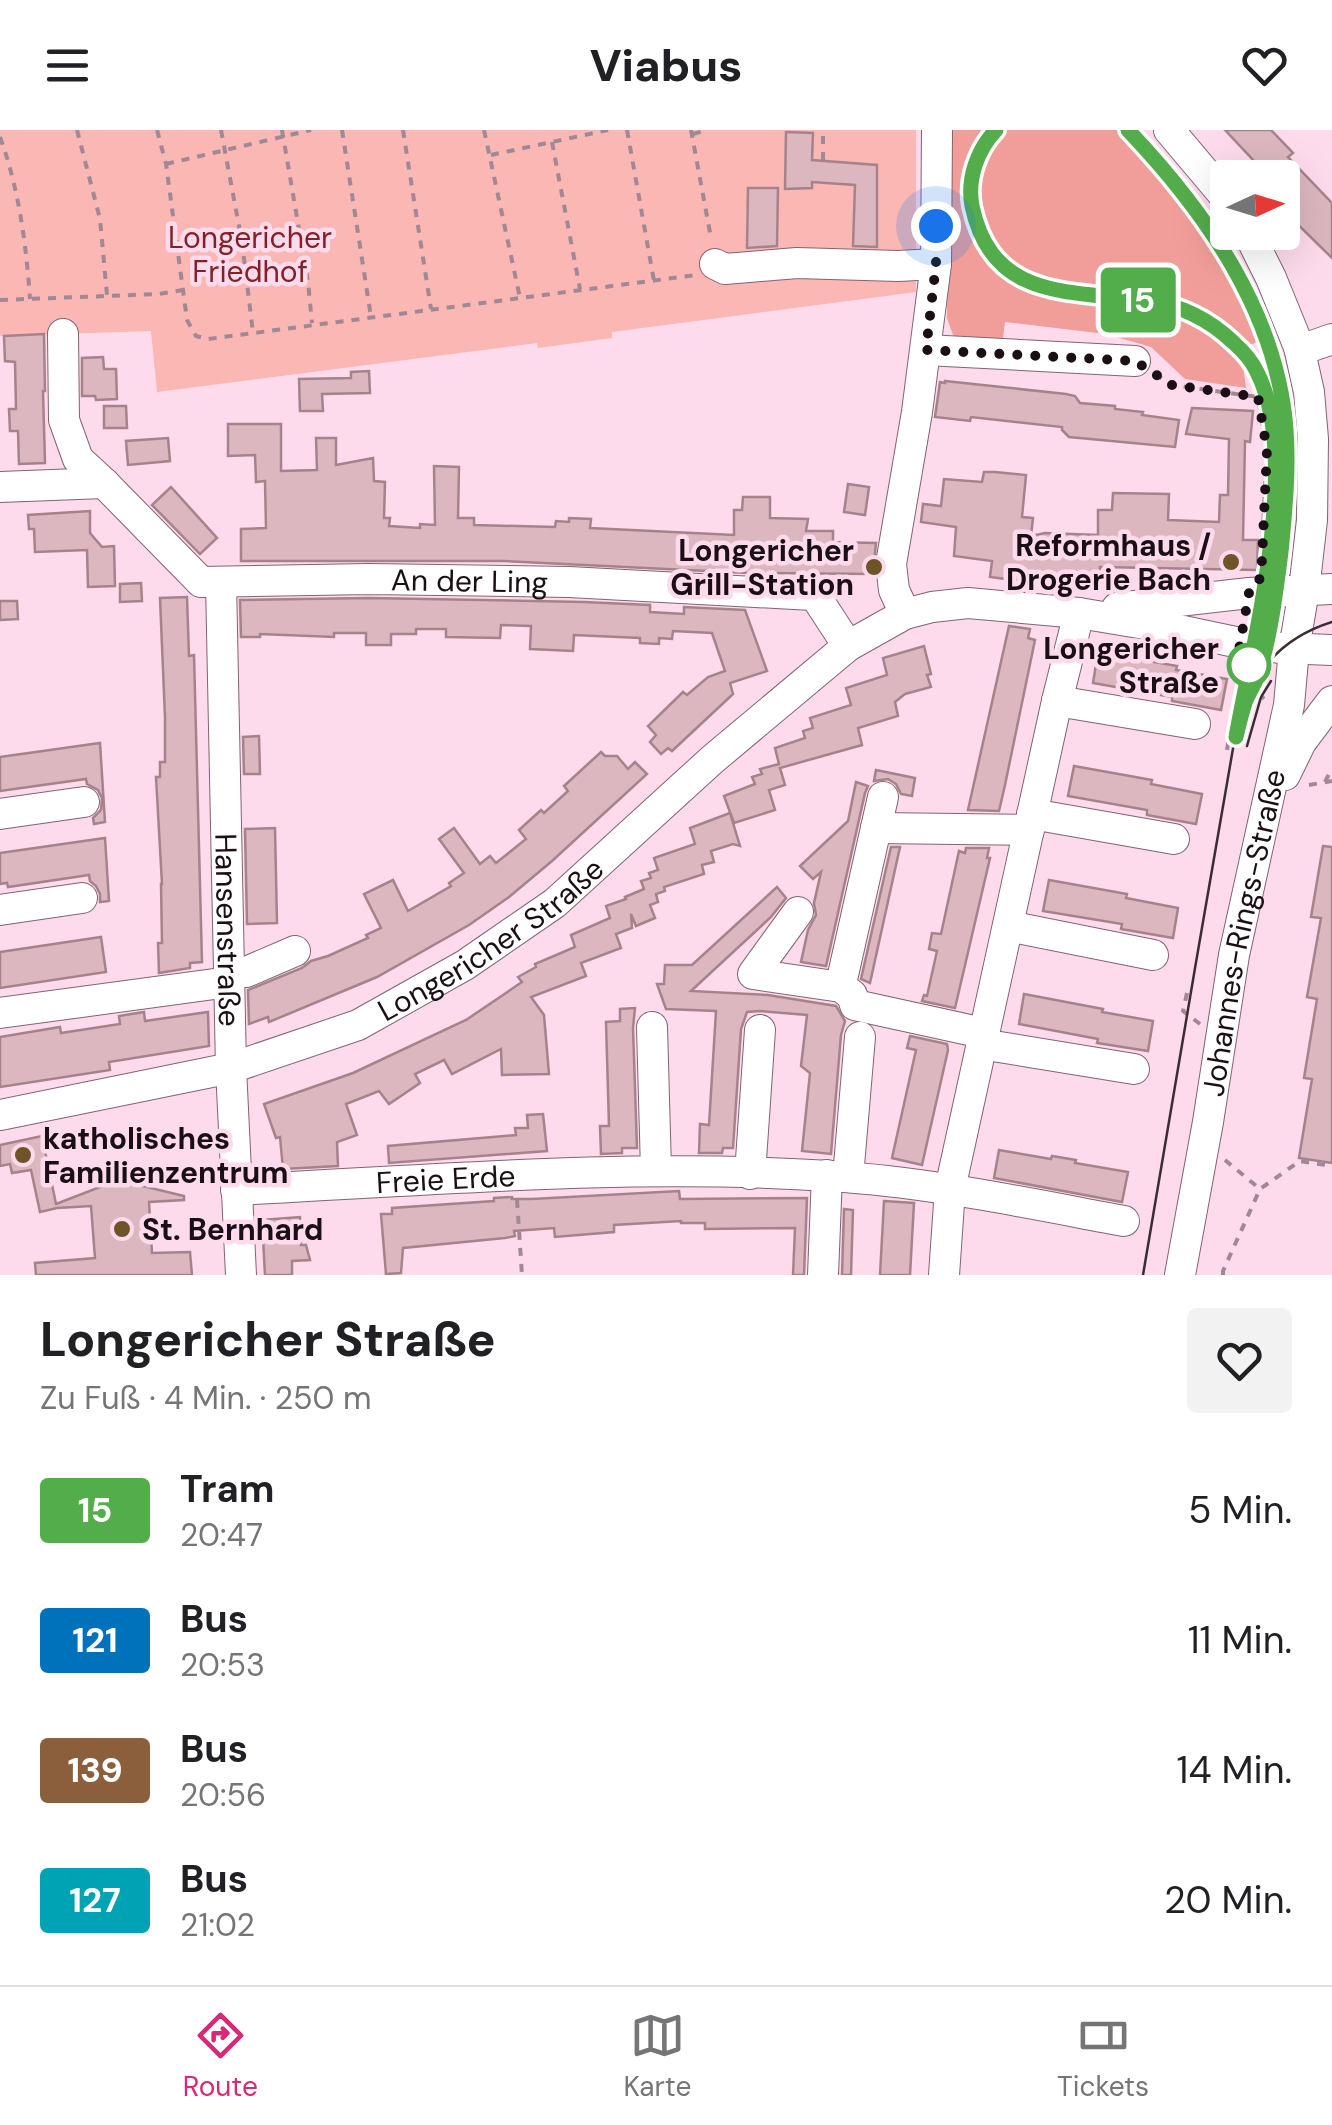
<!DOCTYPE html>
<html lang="de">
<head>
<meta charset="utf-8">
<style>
	body { margin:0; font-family:"DM Sans",sans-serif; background:#f2f2f2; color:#202124; height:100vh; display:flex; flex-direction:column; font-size:38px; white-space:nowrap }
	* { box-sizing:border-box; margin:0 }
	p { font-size:32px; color:#757577 }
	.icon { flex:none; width:55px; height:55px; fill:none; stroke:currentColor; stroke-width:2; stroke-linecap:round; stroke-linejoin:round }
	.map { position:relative; height:1145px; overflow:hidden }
	.panel { display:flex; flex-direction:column; background:#fff; flex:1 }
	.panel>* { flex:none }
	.badge { padding:0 20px; border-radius:8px; font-size:35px; line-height:65px }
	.needle { width:65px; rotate:86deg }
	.tools { position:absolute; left:1210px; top:30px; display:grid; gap:20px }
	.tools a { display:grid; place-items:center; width:90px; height:90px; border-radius:10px; background:#fff; box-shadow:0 10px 40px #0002; font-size:50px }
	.you { position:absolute; width:50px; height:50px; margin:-25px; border:8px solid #fff; border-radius:50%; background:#1a73e8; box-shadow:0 0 0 15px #1a73e833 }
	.map>.badge { position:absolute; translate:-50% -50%; box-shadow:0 0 0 5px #fff }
	.round { display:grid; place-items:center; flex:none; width:105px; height:105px; border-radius:10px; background:#f2f2f2 }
	.summary { display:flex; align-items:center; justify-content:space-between; height:170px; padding:0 40px }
	h1 { font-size:48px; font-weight:800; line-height:75px }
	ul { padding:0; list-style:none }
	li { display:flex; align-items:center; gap:30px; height:130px; padding:0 40px }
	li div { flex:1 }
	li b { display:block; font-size:38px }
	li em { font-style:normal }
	li .badge { min-width:110px; font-weight:700; text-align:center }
	header { display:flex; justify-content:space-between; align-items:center; height:130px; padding:0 40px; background:#fff; font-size:45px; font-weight:800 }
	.tabs { display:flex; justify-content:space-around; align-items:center; height:140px; border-top:2px solid #e0e0e0; background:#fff; font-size:28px; color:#757577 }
	.tabs a { display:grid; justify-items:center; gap:5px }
	.tabs .current { color:#db2777 }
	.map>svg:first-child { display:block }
	.green { fill:#fab7b4 }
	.forest { fill:#f19e9a }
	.building { fill:#ddb7bf; stroke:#a6828a; stroke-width:2.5 }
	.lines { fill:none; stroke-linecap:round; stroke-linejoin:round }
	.minor-casing { stroke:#826374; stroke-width:32 }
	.path { stroke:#a18895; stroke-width:4; stroke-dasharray:8 8; stroke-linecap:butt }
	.minor { stroke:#fff; stroke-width:30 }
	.tram { stroke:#3b2d34; stroke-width:2.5 }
	.line-casing { stroke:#fff; stroke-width:22 }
	.line { stroke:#54ad4b; stroke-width:15 }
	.walk { stroke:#1a0f15; stroke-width:10; stroke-dasharray:0 18 }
	.poi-dot { fill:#6f5427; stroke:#fddaec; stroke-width:4 }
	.stop-dot { fill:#fff; stroke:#54ad4b; stroke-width:5 }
	.labels { text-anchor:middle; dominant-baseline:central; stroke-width:9; stroke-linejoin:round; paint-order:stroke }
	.park-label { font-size:30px; fill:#822227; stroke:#fddaec }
	.poi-label { font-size:30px; font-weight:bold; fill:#1a0f15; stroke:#fddaec; text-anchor:end }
	.street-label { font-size:30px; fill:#1a0f15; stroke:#fddaec }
	.stop-label { font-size:30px; font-weight:bold; fill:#1a0f15; stroke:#fddaec; text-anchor:end }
</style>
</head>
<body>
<header><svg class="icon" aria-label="menu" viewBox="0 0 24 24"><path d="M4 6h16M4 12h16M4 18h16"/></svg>Viabus<svg class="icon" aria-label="heart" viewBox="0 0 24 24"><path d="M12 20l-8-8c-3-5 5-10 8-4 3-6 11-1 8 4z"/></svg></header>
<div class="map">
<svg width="1332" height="1145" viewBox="0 0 1332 1145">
	<rect width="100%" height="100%" fill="#fddaec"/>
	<path class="green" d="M0,0H916V162L612,202V208L538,218L537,213L157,262L151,201L0,206Z"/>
	<path class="forest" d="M948,0H1128C1187,61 1234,129 1266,207L1241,220L1246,258L1185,249L1151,217L1106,204L1005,192L1002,216L968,213L953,205L947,188Z"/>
	<g class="building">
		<path d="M1225,0H1271L1293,23L1288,27L1332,73V128L1282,79V48H1270Z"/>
		<path d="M786,2L813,3L812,30L877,35V117L853,116L855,55L812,52V58L785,59Z"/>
		<path d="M748,58H778L777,116L747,118Z"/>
		<path d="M44,204L45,261H43L45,333L19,334L18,301H10L9,279H16L15,232L5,231L4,206Z"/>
		<path d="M103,227L104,239H116L117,269L96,270L95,266H82V228Z"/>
		<path d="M369,241L370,263L322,264L323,281H300L299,249L351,248V242Z"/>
		<path d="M945,251L1066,264L1075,266L1080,273L1115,276V279L1143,282L1142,285L1179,290L1175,317L1069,307L1062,300V297L971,287L970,291L935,287L940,252L945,253Z"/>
		<path d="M104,276H126L127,298H104Z"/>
		<path d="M1192,278L1253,281L1250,312L1245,311L1243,410H1258L1257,440L1100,437V456L1044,454L990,447L992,431L954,426L956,397L921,392L923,374L941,376L944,349L982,352L984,342H995L1026,345L1022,387L1033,388L1031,406L1045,403L1098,405V380H1112L1113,363L1169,364L1168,390L1219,392L1220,365H1228L1229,309L1186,304Z"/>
		<path d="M228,294H281V341L317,340L316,308H336V335L373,328L374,351L385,352L384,388H390L389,396L420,398V394L435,395L434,336L459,337L458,388H474V395L555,397L556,391L569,392V388L591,389L590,398L734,405V380H742L743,367H770V388L808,389L806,401H833V412L876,413L873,444L748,443L504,431H241V399L266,398L265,351L256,352L255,325L228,326Z"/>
		<path d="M168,308L170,331L128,335L126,311Z"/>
		<path d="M848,354L869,357L865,385L844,382Z"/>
		<path d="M171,357L217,408L200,424L152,375Z"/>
		<path d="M90,381V403L102,417L114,416L115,456L88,457L87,420L35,422L34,399H29L28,385Z"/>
		<path d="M141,453L142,471L120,472V454Z"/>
		<path d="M187,467L189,526L194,525L202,832L190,833V838L159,843L158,813H162L161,754H162L156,647H160V632H165V587L160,468Z"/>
		<path d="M369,468L584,472L650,475V482L684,484V477L745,480L767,541L730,553L733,564L672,621L668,618L661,624L650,612L656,605L648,596L683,562L687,565L708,547L725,541L712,503L673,501L672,509L659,508V514L640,513V508L574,505L573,521L530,519L531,496L501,495L500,508L446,507V499H416V504H391V515H366V503H334V507L260,504V507H241L240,470Z"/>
		<path d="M0,471H17L18,489L0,490Z"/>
		<path d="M1009,496L1030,499L1028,508L1035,510L1005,655L999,681L968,680Z"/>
		<path d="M924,516L931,544L927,545L931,557L905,564L895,572L898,586L858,598L862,615L780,638L785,655L769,660L775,680L734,693L724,666L755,654L752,647L762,644L760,639L779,634L775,618L805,608L803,601L813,598L810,588L851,575L846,558L887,545L883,528Z"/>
		<path d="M1098,522L1177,536L1176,540L1227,549L1221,580L1172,571V567L1093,553Z"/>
		<path d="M259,606L260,644H244L243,607Z"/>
		<path d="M100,613L105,692L94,694L93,688L101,680L102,668L98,660L87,654L86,649L0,661V627Z"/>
		<path d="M601,622L605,626H617L628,639L635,632L647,644L552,731L509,767L469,795L377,847L269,892L268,887L249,894L248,860L302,838L311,831L328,826L368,808L366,805L381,798L364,764L393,750L408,781L451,756L449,753L464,743L439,709L454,698L480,734L490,726L496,733L526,709L519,700L541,680L544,683L568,661L564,656Z"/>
		<path d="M1074,636L1152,650L1151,654L1202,664L1196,694L1147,685V680L1068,666Z"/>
		<path d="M876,640L915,648L912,666L901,664L896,654L888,649L874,651Z"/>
		<path d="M856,652L868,656L865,663L826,836L801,832L808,800L816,785L814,773L821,742L813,749L800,736L848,691Z"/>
		<path d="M730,683L740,716L733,714L711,721L714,732L702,735L704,744L664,757L665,761L656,764L658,772L650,775L655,788L636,796L631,784L632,798L616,804L621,818L581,833L586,846L531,867L544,885L549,944L502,945L501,919L452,944L444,930L415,944L420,953L389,974L379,961L346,974L357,1005L337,1012L338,1036L283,1039L280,1007L276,1008L264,974L353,943L466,890L522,852L518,847L536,837L535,834L575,817L571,805L610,788L606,776L626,769L625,767L644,759L641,751L651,748L649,743L658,740L654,728L695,714L690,698Z"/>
		<path d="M275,698L277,793L247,794L245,699Z"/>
		<path d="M105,708L109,771L100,772V764L96,756L90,751L89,745L8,757L7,753L0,754V723Z"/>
		<path d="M1323,716L1332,717V1033L1299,1028L1312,949L1304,948L1317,869L1307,867L1321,788L1311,787Z"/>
		<path d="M891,717H900L870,853L861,849Z"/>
		<path d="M966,718H989L987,728H990L955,878L922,871L924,865L927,866L937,821L929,819L932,803L941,804L959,721L965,723Z"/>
		<path d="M1049,750L1127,764L1126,768L1178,778L1173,808L1121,799L1122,794L1043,781Z"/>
		<path d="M777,757L786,768L771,787L691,861L768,865L836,876L845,891L841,905L831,1024L802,1021L810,943L801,936L807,885L760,881L747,882L741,899L733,1018H723L722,1023H699L700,994L709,995L716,881L666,879L657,854H664L665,835H692Z"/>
		<path d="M101,807L106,842L0,858V822Z"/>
		<path d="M1024,864L1103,879L1102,882L1153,891L1148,921L1097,913L1098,909L1019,894Z"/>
		<path d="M635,878L633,898L637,1018H622V1023L601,1024L600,996H609L606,892L620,891V879Z"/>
		<path d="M144,882L145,891L208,882L209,916L109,932L110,940L0,957V907L60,897L61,903L120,894L119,886Z"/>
		<path d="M910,906L947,914L948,920L922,1035L892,1028L916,920L907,918Z"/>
		<path d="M543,984L547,1021L389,1033L388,1016L516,1005L515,998H528L527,985Z"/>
		<path d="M42,1006L56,1074L118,1050L184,1066V1070L149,1072L152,1123L190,1122L192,1145H36L35,1133L95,1128L91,1076L57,1078L40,1082L31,1040L12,1043L10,1034L0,1036V1015Z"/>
		<path d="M999,1020L1051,1029L1052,1026L1076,1030L1075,1033L1128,1042L1122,1072L994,1048Z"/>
		<path d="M679,1061L680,1069L807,1068L804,1145H793L795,1098L705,1099V1093H681V1091L614,1095V1102L555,1107L554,1098L514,1101L515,1106L505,1108L403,1118L401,1143L386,1144L381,1084H392V1078L494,1071V1068L512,1067V1069H532Z"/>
		<path d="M884,1071L914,1073L910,1145H880Z"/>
		<path d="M844,1079L853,1080L851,1145H842Z"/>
		<path d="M300,1087L301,1115H306L310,1130L292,1131V1145H265L262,1090Z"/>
	</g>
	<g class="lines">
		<g class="minor-casing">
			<g id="minor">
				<path d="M1169,0L1228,70"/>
				<path d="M715,134L725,139L797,133L898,136L936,134"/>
				<path id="s1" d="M63,204L64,290L78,329L104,353L201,452L369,449L569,452L812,465L818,470L848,516"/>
				<path d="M1299,217L1312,216L1332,209"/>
				<path d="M926,220L1135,231"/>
				<path d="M0,357L104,353"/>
				<path id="s2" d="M221,452L231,938L241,1145"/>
				<path d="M1117,478L1249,463L1332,459"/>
				<path d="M905,484L894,460L891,434L917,282L936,134L937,0"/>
				<path d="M1057,571L1195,594"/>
				<path d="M1285,645L1301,612L1332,571"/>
				<path d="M0,684L84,672"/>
				<path d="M1032,684L1174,709"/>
				<path d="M876,698L1029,700"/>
				<path d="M0,780L82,768"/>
				<path d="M798,782L753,844L841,857L852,865L855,875L983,903"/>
				<path d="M1008,796L1153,825"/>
				<path d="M229,842H246L295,821"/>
				<path d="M843,845L883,667"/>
				<path d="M0,883L229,852"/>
				<path d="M652,897L656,1040"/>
				<path d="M981,914L1134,939"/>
				<path id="s3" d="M0,985L231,938L358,895L465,835L555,773L713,629L848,516L905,484L932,477L968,473L1079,483L1169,498L1240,513L1281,518L1332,520"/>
				<path d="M750,1044L760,900"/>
				<path d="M848,1047L860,907"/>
				<path id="s4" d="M236,1060C434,1050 632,1033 830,1046C929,1052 1027,1073 1124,1091"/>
				<path d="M823,1145L827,1045"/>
				<path d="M944,1145L950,1059L1057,571L1079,483"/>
				<path id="s5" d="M1180,1145L1208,992L1234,825L1289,575L1294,519L1304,460L1312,390L1313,309L1309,262L1299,217L1271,148L1248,102"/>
			</g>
		</g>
		<g class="path">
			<path d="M77,0L100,89L107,165"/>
			<path d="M157,0L166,34L187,190L196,206L208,209L696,145"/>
			<path d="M221,0L242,112L253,203"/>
			<path d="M282,0L308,152L312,193"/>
			<path d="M342,0L371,187"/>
			<path d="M403,0L431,179"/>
			<path d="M484,0L520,168"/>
			<path d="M627,0L654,151"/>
			<path d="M691,0L711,108"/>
			<path d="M693,4L708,0"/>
			<path d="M0,7C19,59 26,113 30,169"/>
			<path d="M552,12L580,159"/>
			<path d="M491,25L608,0"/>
			<path d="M823,30V0"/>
			<path d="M166,34L311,0"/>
			<path d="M0,170L159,164L183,160"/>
			<path d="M1155,244L1172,255L1258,267L1267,319L1261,439"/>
			<path d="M1264,402L1283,420"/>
			<path d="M1239,538L1246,550L1264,569"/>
			<path d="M1227,620L1240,543"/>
			<path d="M1325,652L1332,638"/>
			<path d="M1309,655L1332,651"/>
			<path d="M1187,863L1183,881L1200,894"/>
			<path d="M1225,1030L1260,1059"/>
			<path d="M517,1070L522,1145"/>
			<path d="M1223,1145V1141L1260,1059L1300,1031L1332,1036"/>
		</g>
		<use href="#minor" class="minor"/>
		<g class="tram">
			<path d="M996,0C954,46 968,128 1028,152C1041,158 1058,160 1072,162C1135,172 1184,166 1234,213C1252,230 1266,253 1271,278C1278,309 1275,344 1273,376C1267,454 1249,530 1235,607C1203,786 1174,966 1143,1145"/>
			<path d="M1128,0C1184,58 1241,130 1266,208C1274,230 1278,254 1283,276"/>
			<path d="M1249,564C1265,527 1294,504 1332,492"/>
			<path d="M1247,616L1261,567L1271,551"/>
		</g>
	</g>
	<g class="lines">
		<g class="line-casing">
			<path id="line" d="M996,0C977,20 967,49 972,76C992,171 1070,160 1147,171C1181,175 1210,190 1234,213C1243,221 1252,231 1257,242C1302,330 1253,511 1236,607C1239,594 1242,582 1246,570C1250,561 1256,552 1259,542C1271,504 1276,461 1281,422C1285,381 1289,340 1286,299C1277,183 1206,82 1128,0"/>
		</g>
		<use href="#line" class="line"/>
		<path class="walk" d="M936,96V134L926,220L1135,231L1172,255L1258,267L1267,320L1262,430L1259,452L1249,463L1237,531L1238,534L1249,535"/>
	</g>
	<g class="poi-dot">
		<circle cx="1231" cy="432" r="10"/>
		<circle cx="874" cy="437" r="10"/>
		<circle cx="23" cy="1025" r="10"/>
		<circle cx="122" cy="1099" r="10"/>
	</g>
	<circle class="stop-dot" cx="1249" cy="535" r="20"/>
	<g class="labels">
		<g class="park-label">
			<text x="250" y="107">Longericher<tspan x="250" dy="34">Friedhof</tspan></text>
		</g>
		<g class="poi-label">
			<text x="1211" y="415">Reformhaus /<tspan x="1211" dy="34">Drogerie Bach</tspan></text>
			<text x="854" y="420">Longericher<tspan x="854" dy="34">Grill-Station</tspan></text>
			<text x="43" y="1008" text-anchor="start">katholisches<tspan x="43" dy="34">Familienzentrum</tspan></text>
			<text x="142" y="1099" text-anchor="start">St. Bernhard</text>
		</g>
		<g class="street-label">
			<text stroke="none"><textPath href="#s1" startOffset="570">An der Ling</textPath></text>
			<text stroke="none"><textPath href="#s2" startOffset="348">Hansenstraße</textPath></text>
			<text stroke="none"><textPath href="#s5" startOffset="348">Johannes-Rings-Straße</textPath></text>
			<text stroke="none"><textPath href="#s3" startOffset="528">Longericher Straße</textPath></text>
			<text stroke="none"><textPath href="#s4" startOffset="210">Freie Erde</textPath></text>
		</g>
		<g class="stop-label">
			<text x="1219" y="518">Longericher<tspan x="1219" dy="34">Straße</tspan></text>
		</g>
	</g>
</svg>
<div class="tools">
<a><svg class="needle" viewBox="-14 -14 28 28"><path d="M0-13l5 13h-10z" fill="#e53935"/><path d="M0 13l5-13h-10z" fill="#757577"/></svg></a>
</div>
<div class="you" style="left:936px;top:96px"></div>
<b class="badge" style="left:1138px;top:170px;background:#54ad4b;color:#fff">15</b>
</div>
<section class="panel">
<div class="summary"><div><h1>Longericher Straße</h1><p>Zu Fuß · 4 Min. · 250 m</p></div><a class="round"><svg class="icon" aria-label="heart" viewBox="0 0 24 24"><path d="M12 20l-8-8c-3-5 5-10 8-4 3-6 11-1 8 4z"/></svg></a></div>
<ul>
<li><span class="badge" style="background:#54ad4b;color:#fff">15</span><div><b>Tram</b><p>20:47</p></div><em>5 Min.</em></li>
<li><span class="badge" style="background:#0072bc;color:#fff">121</span><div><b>Bus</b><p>20:53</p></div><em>11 Min.</em></li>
<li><span class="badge" style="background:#8b5e3c;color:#fff">139</span><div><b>Bus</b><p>20:56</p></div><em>14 Min.</em></li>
<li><span class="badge" style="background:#00a3b4;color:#fff">127</span><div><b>Bus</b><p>21:02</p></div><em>20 Min.</em></li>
</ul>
</section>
<nav class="tabs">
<a class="current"><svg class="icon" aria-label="directions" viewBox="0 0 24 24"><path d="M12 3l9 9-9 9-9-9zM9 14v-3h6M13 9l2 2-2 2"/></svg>Route</a>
<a><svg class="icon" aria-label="map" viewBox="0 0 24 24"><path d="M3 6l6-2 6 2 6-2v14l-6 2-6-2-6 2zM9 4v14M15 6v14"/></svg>Karte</a>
<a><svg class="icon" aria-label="tickets" viewBox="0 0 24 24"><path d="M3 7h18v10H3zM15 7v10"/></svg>Tickets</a>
</nav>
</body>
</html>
